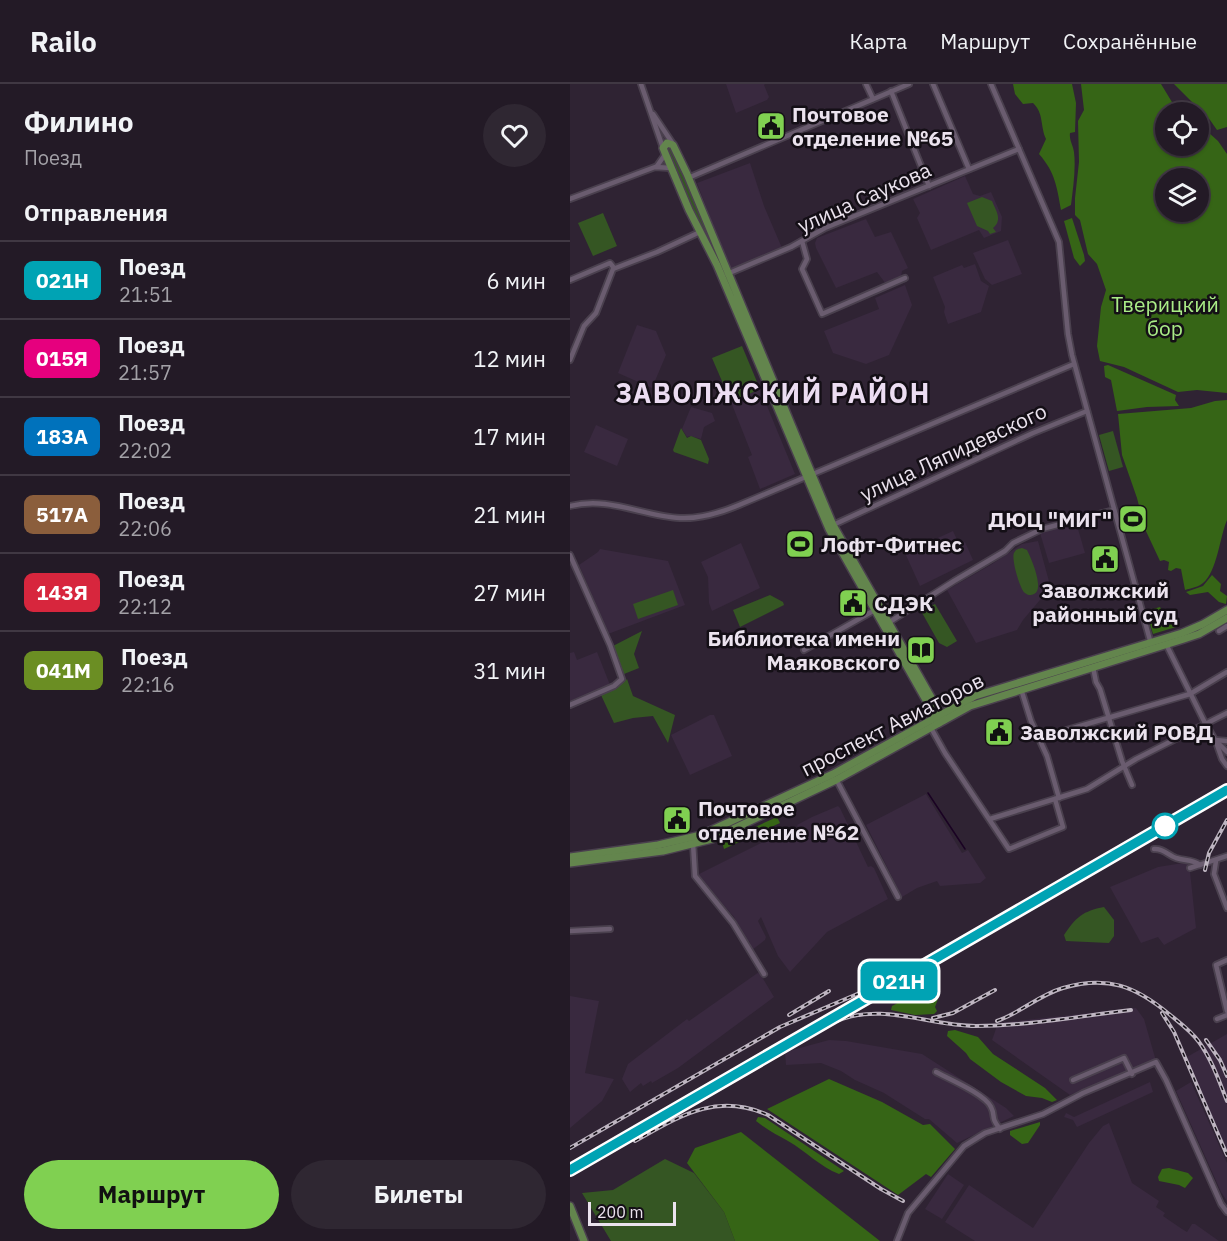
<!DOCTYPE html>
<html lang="ru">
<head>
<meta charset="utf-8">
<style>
	body { margin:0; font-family:"IBM Plex Sans",sans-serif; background:#2f2732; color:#f1f3f6; height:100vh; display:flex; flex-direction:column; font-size:22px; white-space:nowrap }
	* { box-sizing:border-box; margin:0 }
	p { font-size:20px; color:#a3a1a7 }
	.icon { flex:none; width:33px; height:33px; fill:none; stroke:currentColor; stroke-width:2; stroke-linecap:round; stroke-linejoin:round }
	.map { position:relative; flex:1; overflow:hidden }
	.drawer { display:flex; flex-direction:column; background:#231a26; width:570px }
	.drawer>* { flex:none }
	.badge { padding:0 12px; border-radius:9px; font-size:21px; line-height:39px }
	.fabs { position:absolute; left:585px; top:18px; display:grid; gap:12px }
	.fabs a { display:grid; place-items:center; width:54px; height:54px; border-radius:50%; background:#231a26; box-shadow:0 2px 4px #0004,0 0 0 2px #403843; font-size:30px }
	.scale { position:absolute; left:18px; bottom:15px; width:88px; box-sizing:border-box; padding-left:6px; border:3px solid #ebe3ee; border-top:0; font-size:16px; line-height:21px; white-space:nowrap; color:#ebe3ee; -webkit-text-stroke:4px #140f16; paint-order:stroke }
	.map>.badge { position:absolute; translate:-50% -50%; box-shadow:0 0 0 3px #fff }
	h2 { padding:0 24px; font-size:22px; line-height:54px }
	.round { display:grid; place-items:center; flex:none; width:63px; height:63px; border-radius:32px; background:#2f2732 }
	.headline { display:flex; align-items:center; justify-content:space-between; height:102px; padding:0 24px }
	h1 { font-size:28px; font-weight:700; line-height:45px }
	.primary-button { display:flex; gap:12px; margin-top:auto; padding:12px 24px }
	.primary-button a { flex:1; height:69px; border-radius:36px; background:#80d051; color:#111; font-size:24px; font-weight:700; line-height:69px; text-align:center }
	.primary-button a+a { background:#2f2732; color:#f1f3f6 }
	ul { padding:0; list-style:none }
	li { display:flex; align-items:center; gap:18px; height:78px; padding:0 24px; border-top:2px solid #403843 }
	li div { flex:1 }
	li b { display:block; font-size:22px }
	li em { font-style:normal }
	li .badge { min-width:66px; font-weight:700; text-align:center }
	header { display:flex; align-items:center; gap:36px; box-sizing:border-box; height:84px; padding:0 30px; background:#231a26; border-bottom:2px solid #403843 }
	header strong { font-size:28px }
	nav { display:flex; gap:33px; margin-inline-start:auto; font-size:21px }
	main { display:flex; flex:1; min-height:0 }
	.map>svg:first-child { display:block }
	.built { fill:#39293f }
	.green { fill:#355623 }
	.forest { fill:#366516; fill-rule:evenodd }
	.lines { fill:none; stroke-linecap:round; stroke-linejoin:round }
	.stream { stroke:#1a0223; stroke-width:1.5 }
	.minor-casing { stroke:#4a404e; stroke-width:8 }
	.major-casing { stroke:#4a404e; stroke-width:10 }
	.minor { stroke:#6a5c6f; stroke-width:4.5 }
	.major { stroke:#63854d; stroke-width:7 }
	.rail-casing { stroke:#beb5c1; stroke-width:4 }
	.rail { stroke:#140f16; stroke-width:1.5; stroke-dasharray:4.5; stroke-linecap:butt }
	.line-casing { stroke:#fff; stroke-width:14 }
	.line { stroke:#00a3b4; stroke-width:9 }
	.stop-dot { fill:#fff; stroke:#00a3b4; stroke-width:3 }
	.labels { text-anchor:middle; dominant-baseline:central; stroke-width:5; stroke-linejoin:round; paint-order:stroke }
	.poi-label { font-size:21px; font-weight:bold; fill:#ebe3ee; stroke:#140f16; text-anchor:start }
	.street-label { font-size:21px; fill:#ebe3ee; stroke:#140f16 }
	.park-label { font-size:21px; fill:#aaed87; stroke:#140f16 }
	.district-label { font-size:27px; font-weight:bold; letter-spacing:1.5px; fill:#ecddf2; stroke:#140f16 }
</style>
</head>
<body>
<header>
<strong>Railo</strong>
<nav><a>Карта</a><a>Маршрут</a><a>Сохранённые</a></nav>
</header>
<main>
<section class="drawer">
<div class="headline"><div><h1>Филино</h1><p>Поезд</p></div><a class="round"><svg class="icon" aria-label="heart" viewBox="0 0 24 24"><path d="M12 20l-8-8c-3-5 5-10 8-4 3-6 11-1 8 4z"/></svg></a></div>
<h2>Отправления</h2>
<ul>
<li><span class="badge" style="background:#00a3b4;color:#fff">021Н</span><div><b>Поезд</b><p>21:51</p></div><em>6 мин</em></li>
<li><span class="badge" style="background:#e6007e;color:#fff">015Я</span><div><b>Поезд</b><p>21:57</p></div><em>12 мин</em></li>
<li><span class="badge" style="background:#0072bc;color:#fff">183А</span><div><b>Поезд</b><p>22:02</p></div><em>17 мин</em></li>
<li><span class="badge" style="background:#8b5e3c;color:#fff">517А</span><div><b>Поезд</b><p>22:06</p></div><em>21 мин</em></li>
<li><span class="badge" style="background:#d7263d;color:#fff">143Я</span><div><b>Поезд</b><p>22:12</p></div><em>27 мин</em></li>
<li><span class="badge" style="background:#6b8e23;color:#fff">041М</span><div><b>Поезд</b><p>22:16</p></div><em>31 мин</em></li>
</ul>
<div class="primary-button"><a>Маршрут</a><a>Билеты</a></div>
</section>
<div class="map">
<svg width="657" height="1157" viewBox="0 0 657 1157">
	<rect width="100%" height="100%" fill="#2f2333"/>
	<g class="built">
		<path d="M156,0H195L194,1L199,13L197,16L166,29Z"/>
		<path d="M180,79L194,122L212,164L160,186L127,99Z"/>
		<path d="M395,92L403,110L410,112L421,108L432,133L431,147L414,154L409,146L361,166L347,134L350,129L343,115Z"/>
		<path d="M296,135L305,153L321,148L338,184L332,187L331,194L316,200L307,188L266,204L246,164L245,159L247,154Z"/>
		<path d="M438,156L452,190L422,201L415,195L403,169Z"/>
		<path d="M405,180L411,197L419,202L411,228L378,240L374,228L375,223L363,193L392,181L394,184Z"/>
		<path d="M335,201L342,221L319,271L296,280L263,269L254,247L309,225L305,214Z"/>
		<path d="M67,241L86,247L96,271L82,304L48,289Z"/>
		<path d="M190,305L225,390L190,405L178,373L182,371L161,318Z"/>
		<path d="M121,323L142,329L145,337L134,343L131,355L120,352L117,353L112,345Z"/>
		<path d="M26,341L58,355L47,382L14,368Z"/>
		<path d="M506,438L515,469L479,479L470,449Z"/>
		<path d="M383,447L389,460L395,458L403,476L350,502L335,469Z"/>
		<path d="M468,457L480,501L475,510L453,536L447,546L406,559L377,506L422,480L452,460Z"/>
		<path d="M171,459L190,504L142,527L139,519L138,493L131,478Z"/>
		<path d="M30,465L98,477L115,521L38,550L9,481L28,468Z"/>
		<path d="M4,568L7,576L27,568L40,601L0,617V569Z"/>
		<path d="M140,631H144L162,672L120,691L101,651Z"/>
		<path d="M356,710L392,769L398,766L416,794L410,799L370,802L367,797L347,804L332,813L296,741Z"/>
		<path d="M268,722L270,724L298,783L301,782L304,784L318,815L257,848L220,888L208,872L191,833L188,837L196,853L195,856L182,866L178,861L180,858L175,855L164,833L127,791L213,748L214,750L228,744L227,741L242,733Z"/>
		<path d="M619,778L626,844L594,861L588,853L571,859L540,803L588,783Z"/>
		<path d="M189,888L204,913L108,984L82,999L81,997L73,1002L71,999L60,1008L52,995L58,980L117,935L119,937Z"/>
		<path d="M0,912L29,917L15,989L44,995L32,1017L0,1044Z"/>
		<path d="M566,924L574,935L586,977L500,1011L422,956L428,939Z"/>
		<path d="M657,950V1067L617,973Z"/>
		<path d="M259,956L276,957L352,970L436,1024L444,1032L387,1059L359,1035H355L314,1009L285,996L271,987L251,979L216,981L215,968Z"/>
		<path d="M580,998L583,1008L507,1043L503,1036L494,1033L496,1029L504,1033Z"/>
		<path d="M621,998L657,1079V1117L651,1108L606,1007Z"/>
		<path d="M539,1039L562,1099L589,1117L586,1123L595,1129L593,1132L612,1145L617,1148L622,1140H625L649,1157H405L375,1138L399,1101L463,1144L519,1059L533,1042Z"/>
		<path d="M378,1090L394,1101L372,1135L355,1125Z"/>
	</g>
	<g class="green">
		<path d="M98,61L102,62L153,186H152L124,131L96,66Z"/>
		<path d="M412,113L422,117C426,127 433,136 423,144L426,148L420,150L418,147L407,142L397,119Z"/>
		<path d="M33,129L47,162L23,172L8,139Z"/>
		<path d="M172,262L190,305L161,318L142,274Z"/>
		<path d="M111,344L117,354L121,352L131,356L139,375L138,380L104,368L103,366Z"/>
		<path d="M543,347L553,383L539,387L529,351Z"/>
		<path d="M452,464L457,466C461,474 475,505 464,510C461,512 457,511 455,509C450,506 441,474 444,469C446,465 448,465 452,464Z"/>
		<path d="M103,506L108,521L68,535L63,520Z"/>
		<path d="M200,511L213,518L214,521L170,543L163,526Z"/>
		<path d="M365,520L387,557L377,563L369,559L351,527Z"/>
		<path d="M72,547L64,570L69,584L54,590L43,562Z"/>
		<path d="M57,595L63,612L105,631L98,659L83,632L63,634L44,639L31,611L45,605Z"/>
		<path d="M534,823L544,836V852L539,859L496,857L494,851C506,833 513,827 534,823Z"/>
		<path d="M95,1075L124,1089L154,1128L165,1157H41L12,1109L43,1106Z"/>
	</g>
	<g class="forest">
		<path d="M443,0H502L506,19L505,48L500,49C499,56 503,61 504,68C506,85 503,104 501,121L491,126C487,103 485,88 469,70L476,55C470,42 474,29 463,19L453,20L445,10Z"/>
		<path d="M511,0H591L608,28H596V62H628L629,40L648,57L657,70V309L627,306L608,308L554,283L530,277L527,262L531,223L536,206L527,180L518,170L510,136L505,131V114L509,78L508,37L514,26ZM628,94V128H596V94Z"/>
		<path d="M604,0H657V43L647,46L640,36Z"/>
		<path d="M502,134L514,171L515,177L510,182L504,174L494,137Z"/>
		<path d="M538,281L606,311L605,316L609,322L577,323L547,327L541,296L535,293L534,282Z"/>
		<path d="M657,316V436C650,452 647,488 633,499C629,503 621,504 615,506L611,485L606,484L601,487L598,486L599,478L594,476L590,477L575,445L567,414L552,371L548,330L621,324L645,317Z"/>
		<path d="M642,491L651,500L650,507L657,512L656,520L649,518L638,508L620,511L616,508L633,502Z"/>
		<path d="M590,523L599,539L606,543L583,550L576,527Z"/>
		<path d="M207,733L210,739L154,765L152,758Z"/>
		<path d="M354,907L356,912L368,915L365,923L367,927L364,930L345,931L321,926L322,922C332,917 343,909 354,907Z"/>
		<path d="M385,946L408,953L423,970L475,1004L487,1016L482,1018L472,1014L456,1012L431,998L400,975L396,969L377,952L378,947Z"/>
		<path d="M259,995L312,1018L353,1041L360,1040L385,1065L361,1093L356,1090L328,1111L197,1025Z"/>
		<path d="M188,1033L195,1034L274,1087L269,1090C250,1083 236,1067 218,1057C207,1051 196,1045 186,1037Z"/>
		<path d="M470,1038V1041L458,1059L452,1060L440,1051V1047Z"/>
		<path d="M171,1048L310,1157H165L154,1128L117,1079L125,1064Z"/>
		<path d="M599,1084L618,1089L623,1094L615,1104L609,1101L589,1097L588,1093L592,1085Z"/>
	</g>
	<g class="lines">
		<path class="stream" d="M358,709L395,765"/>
		<g class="minor-casing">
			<g id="minor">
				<path d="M71,0L94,67V72L87,82"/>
				<path d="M296,0L303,15"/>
				<path d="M363,0L399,85"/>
				<path d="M421,0L489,158L498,250L502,271L581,560"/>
				<path d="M321,7L359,102"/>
				<path d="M83,30L103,60"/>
				<path d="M118,94L339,0"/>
				<path d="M0,115L85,83L101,84"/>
				<path d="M232,157L237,175L232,185L252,230L335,194"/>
				<path d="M157,190L221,163L255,144L449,65"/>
				<path d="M0,196L40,179L44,184"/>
				<path d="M0,276L14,242L26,229L43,185L87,168L130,148"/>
				<path d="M0,422C39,412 72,432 110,434C131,435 150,429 169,421L504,280"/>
				<path d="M263,441L463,349L517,327"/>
				<path d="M0,471L40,561L52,595L44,602L0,621"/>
				<path d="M318,539L384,497L435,467L443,459L472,445L544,426"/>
				<path d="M649,547L657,542"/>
				<path d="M596,560L634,637L645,656L657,668"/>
				<path d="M234,566L303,527"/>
				<path d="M523,583L526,598L530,605L552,677L562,701"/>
				<path d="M451,605L461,637L477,672L489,714"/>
				<path d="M361,644L375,669L439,765L493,743L485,715"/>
				<path d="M469,654L620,610L657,588"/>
				<path d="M645,656L657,657"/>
				<path d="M646,658L652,675L657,682"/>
				<path d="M266,695L328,813"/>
				<path d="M420,735L517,705L566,675L657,629"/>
				<path d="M123,759L125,792L163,839L194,890"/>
				<path d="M584,765C593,764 598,771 606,774C615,777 622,775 630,781"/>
				<path d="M646,777L644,790L657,824"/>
				<path d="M620,784L657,772"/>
				<path d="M0,847L40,845"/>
				<path d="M657,876L646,881L657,927"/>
				<path d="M647,935L657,931"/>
				<path d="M366,988C379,995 415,1010 421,1023C426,1033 420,1033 430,1045"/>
				<path d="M503,996L554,974L562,990"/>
				<path d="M327,1157L338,1129L394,1062L415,1049L473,1030L513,1009L586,978L596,996L651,1120L657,1128"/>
			</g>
		</g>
		<g class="major-casing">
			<g id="major">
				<path d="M369,639L259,445L147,181L119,126L93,64L97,59L103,61L117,90L263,441L374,636"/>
				<path d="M0,773L88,761L131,751L263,690L405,612L612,549L633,540L657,526"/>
				<path d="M0,779L93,767L142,755L266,696L400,622L614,555L629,550L657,534"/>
				<path d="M0,1122L14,1157"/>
			</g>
		</g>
		<use href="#minor" class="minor"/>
		<use href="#major" class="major"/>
		<g class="rail-casing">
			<g id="rail">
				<path d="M635,786L639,769L657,736"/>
				<path d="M592,929L604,948L657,1071"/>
				<path d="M219,931L259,907"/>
				<path d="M363,934L383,929L425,906"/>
				<path d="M267,937C312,918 359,942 406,942C457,942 510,932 561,926"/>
				<path d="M427,937C450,929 469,911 493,904C537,891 565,902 599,930C610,939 621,947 629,958C642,976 649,997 657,1017"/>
				<path d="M636,956L650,976L657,992"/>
				<path d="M65,1057C110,1032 146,1008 198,1031L311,1105L333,1117"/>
				<path d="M0,1064L210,943L292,908"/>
				<path d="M0,1084L657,703"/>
			</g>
		</g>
		<use href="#rail" class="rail"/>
	</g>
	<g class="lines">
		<g class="line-casing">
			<path id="line" d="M0,1086L657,706"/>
		</g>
		<use href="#line" class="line"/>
	</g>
	<defs>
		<g id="civic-square" transform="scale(1.5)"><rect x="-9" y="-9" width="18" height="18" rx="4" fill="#80d051" stroke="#140f16"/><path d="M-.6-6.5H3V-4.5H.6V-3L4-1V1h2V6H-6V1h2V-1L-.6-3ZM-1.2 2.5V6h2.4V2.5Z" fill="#111"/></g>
		<g id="stadium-square" transform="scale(1.5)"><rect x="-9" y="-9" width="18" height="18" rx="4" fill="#80d051" stroke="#140f16"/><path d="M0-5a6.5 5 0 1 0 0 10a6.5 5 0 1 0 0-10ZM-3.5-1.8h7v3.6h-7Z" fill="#111"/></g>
		<g id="library-square" transform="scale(1.5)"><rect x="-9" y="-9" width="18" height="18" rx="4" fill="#80d051" stroke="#140f16"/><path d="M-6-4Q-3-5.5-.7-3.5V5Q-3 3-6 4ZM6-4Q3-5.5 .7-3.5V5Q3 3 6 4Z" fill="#111"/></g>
	</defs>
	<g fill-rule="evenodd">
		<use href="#civic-square" x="201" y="42"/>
		<use href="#stadium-square" x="563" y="435"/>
		<use href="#stadium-square" x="230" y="460"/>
		<use href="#civic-square" x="535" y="475"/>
		<use href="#civic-square" x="283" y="519"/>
		<use href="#library-square" x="351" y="566"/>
		<use href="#civic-square" x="429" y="648"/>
		<use href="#civic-square" x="107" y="736"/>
	</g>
	<circle class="stop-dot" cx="595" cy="742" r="12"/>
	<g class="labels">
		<g class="poi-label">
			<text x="222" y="30">Почтовое<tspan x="222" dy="24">отделение №65</tspan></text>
			<text x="542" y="435" text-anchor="end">ДЮЦ "МИГ"</text>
			<text x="251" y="460">Лофт-Фитнес</text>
			<text x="535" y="506" text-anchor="middle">Заволжский<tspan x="535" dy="24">районный суд</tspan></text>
			<text x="304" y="519">СДЭК</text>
			<text x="330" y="554" text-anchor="end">Библиотека имени<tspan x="330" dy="24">Маяковского</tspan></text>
			<text x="450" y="648">Заволжский РОВД</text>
			<text x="128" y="724">Почтовое<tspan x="128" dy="24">отделение №62</tspan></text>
		</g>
		<g class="street-label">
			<text transform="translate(294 113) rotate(-24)">улица Саукова</text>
			<text transform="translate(383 368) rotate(-25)">улица Ляпидевского</text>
			<text transform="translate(322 640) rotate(-27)">проспект Авиаторов</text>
		</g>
		<g class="park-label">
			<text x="595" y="220">Тверицкий<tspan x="595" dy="24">бор</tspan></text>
		</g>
		<g class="district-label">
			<text x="203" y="308">ЗАВОЛЖСКИЙ РАЙОН</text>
		</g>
	</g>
</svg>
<div class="fabs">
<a><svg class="icon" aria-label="locate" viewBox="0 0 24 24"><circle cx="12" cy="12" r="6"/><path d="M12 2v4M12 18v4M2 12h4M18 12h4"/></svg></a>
<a><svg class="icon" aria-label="layers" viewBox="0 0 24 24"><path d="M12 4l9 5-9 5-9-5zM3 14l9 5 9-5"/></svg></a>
</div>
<div class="scale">200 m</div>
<b class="badge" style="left:329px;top:897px;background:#00a3b4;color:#fff">021Н</b>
</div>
</main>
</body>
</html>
